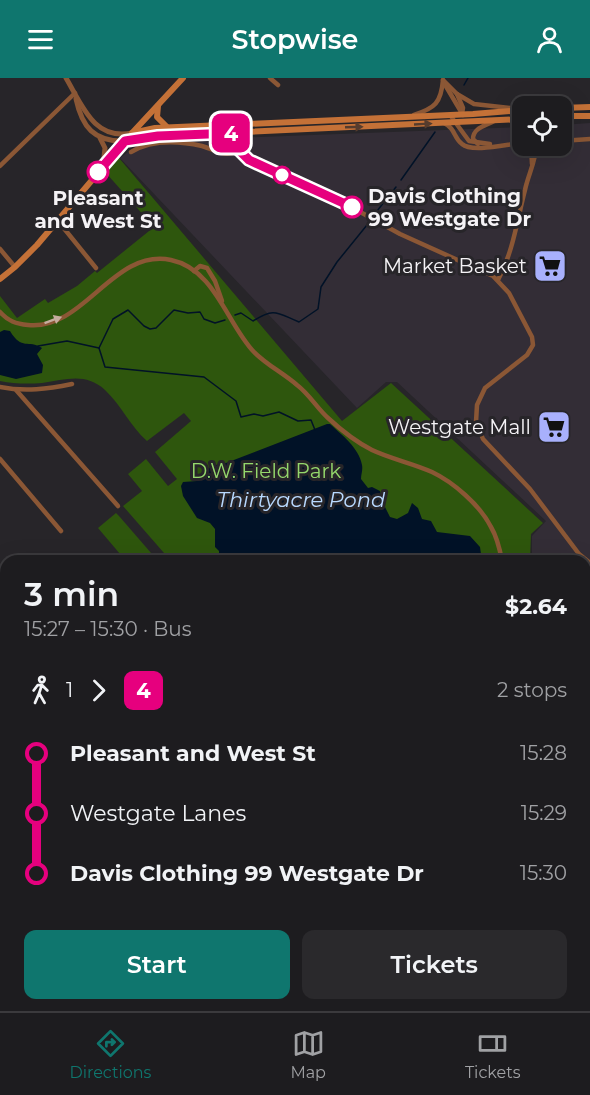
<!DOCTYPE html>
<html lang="en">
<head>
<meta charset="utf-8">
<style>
	body { margin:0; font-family:Montserrat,sans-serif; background:#2a292c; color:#f1f3f6; height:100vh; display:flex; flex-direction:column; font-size:22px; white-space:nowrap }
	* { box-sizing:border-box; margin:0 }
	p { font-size:20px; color:#a0a1a4 }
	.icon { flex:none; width:33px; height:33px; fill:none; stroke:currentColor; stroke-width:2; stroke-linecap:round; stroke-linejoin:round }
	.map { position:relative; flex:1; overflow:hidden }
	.panel { position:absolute; left:0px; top:477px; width:591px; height:456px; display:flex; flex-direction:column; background:#1d1c1f; border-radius:18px 18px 0 0; box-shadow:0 6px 24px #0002,0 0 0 2px #3b3a3d }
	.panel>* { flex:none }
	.badge { padding:0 12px; border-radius:9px; font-size:21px; line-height:39px }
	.controls { position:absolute; left:512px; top:18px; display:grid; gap:12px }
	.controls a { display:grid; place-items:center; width:60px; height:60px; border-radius:12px; background:#1d1c1f; box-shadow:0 6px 24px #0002,0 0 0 2px #3b3a3d; font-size:30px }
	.map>.badge { position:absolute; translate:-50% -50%; box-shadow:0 0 0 3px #fff }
	.legs { display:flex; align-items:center; gap:9px; height:66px; padding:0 24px; font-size:20px }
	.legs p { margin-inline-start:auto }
	.overview { display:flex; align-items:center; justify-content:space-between; height:102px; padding:0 24px }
	h1 { font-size:33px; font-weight:600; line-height:45px }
	.button { display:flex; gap:12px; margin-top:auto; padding:12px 24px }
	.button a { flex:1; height:69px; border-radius:12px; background:#0f766e; color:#fff; font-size:24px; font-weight:600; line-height:69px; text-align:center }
	.button a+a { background:#2a292c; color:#f1f3f6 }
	ul { padding:0 24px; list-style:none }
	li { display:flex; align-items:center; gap:21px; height:60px; font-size:22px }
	li i { display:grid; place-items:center; width:9px; height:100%; margin:0 8px; background:currentColor }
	li i::after { content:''; width:15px; height:15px; margin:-8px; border:4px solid; border-radius:50%; background:#1d1c1f }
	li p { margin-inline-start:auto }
	li:first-child i { background:linear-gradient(#0000 50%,currentColor 0) }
	li:last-child i { background:linear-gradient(currentColor 50%,#0000 0) }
	header { display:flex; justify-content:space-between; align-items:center; height:78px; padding:0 24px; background:#0f766e; color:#fff; font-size:27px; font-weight:600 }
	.tabs { display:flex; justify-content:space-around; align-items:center; height:84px; border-top:2px solid #3b3a3d; background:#1d1c1f; font-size:16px; color:#a0a1a4 }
	.tabs a { display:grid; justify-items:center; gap:3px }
	.tabs .active { color:#0f766e }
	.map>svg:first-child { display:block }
	.built { fill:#332d36 }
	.green { fill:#2e560d }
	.forest { fill:#35650a }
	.water { fill:#011227 }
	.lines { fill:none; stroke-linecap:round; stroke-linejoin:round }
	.stream { stroke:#011227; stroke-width:1.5 }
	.minor { stroke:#8b5735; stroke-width:4.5 }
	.tertiary { stroke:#8b5735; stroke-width:5 }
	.secondary { stroke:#c47137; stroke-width:6 }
	.oneway { fill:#563c2d }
	.oneway2 { fill:#c5ad9f }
	.line-1-casing { stroke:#fff; stroke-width:14 }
	.line-1 { stroke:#e6007e; stroke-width:9 }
	.stop-1-dot { fill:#fff; stroke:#e6007e; stroke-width:3 }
	.labels { text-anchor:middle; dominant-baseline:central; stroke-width:6; stroke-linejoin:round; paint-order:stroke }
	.stop-label { font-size:20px; font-weight:bold; fill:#f5f3f6; stroke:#272529; text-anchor:start }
	.poi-label { font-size:20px; fill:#f5f3f6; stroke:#272529; text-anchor:end }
	.park-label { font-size:20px; fill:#95d86c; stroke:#272529 }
	.water-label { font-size:21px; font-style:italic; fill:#b8d9ff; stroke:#272529 }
</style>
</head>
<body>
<header><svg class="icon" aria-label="menu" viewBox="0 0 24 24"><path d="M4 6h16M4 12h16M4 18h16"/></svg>Stopwise<svg class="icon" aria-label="person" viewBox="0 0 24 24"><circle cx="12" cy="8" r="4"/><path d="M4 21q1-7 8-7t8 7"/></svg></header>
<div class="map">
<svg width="590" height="933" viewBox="0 0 590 933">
	<rect width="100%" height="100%" fill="#272529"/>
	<path class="built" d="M590,45V531L585,534V483H532V458L546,443L397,304H386L357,330L120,80L136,68L153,64L179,62L522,49V68H561V47Z"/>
	<g class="green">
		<path d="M119,80L342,343L391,305L543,445L531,456L530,483H204L201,479L196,483H171L123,428L142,413L128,396L146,381L168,408L177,401L155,374L191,343L184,335L147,363C131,349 121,327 105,312C85,294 66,302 42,305C29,306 14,306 0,303V218L17,240L45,221L48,225L77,208L95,193L97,195L154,149L106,95Z"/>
		<path d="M116,435L119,438L158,483H126L98,450Z"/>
	</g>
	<path class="forest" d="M590,528V644L585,648V532Z"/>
	<g class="water">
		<path d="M4,252L10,253C22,273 28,261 42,270L37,276L43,287L42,295L16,301L0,297V254Z"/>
		<path d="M327,346H330C342,357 359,370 362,387C363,392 361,396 361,401L368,410L372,409L380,413L383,425L390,439L397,441L408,435L412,425L418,430L422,441L431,443L437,454L470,458L480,469L482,483H219V473L215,469V451L210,445L197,440L183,418L181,408L183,404L197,403L211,388L226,385Z"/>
		<path d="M463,927H469L470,929L473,927H528L540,933H464Z"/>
	</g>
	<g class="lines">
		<g class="stream">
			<path d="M464,7L468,0"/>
			<path d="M401,102L435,54"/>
			<path d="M377,133L396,109"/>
			<path d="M235,237L241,235L253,243C275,229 277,235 299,244L318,231L321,209L337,184L367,147"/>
			<path d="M38,268L67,263L99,270L105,289L204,299L236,323L241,339L254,336L263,338L279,334L298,343L311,342L315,352"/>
			<path d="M99,270L113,241L128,232L144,248L150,251L156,250L174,232L188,235L200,234L204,241L215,245L225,242"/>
			<path d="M0,522L6,529"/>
			<path d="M585,595L590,603"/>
		</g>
		<g class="minor">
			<path d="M270,0L278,7"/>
			<path d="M443,2L457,16L474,26L518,31"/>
			<path d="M444,5L463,37"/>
			<path d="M457,16L463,30L462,36"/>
			<path d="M414,37C435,30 441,25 443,2"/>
			<path d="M450,37L469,63L490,66"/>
			<path d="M444,45C456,51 453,59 462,66C472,75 508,66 522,65"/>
			<path d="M233,47C233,64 235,72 249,82L335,120L400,156L493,198L509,215L532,259L533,267L527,277L485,310L477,327L476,344L483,361L530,411L579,476L590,485"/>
			<path d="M212,57L234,68"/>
			<path d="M561,63L590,61"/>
			<path d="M478,66L473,61C473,50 485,48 494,43"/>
			<path d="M531,68L532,86"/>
			<path d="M131,74C151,62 179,63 202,68C216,72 224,80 239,73"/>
			<path d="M0,88L75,15"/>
			<path d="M58,143L96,190"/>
			<path d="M0,171L15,189"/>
			<path d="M194,193L200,188L207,190L215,203L222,223"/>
			<path d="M498,202C513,174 517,143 525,112C528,97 536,83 536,68"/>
			<path d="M0,234C8,243 16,246 28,247C84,253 113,170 171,182C215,191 227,246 254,274C267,287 283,295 297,307C309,316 317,330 328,340C341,352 356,364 372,372C391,381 412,385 432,394C453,404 480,427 491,449C497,459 500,472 502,483"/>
			<path d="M0,309C25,314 48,311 72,306"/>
			<path d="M16,312L118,428"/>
			<path d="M0,381L61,453"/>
			<path d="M0,564L6,568"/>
			<path d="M0,769L6,764"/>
			<path d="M0,925L6,920"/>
			<path d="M16,927L21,933"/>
			<path d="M114,927L120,933"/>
			<path d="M292,927L294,930"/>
			<path d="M340,927L343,933"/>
		</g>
		<g class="tertiary">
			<path d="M66,0C82,27 94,63 132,55"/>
			<path d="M76,21C82,49 94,64 125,63"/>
			<path d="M100,60L105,70L103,88"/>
		</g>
		<g class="secondary">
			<path d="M158,28L157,39L167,49"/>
			<path d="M561,30L590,29"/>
			<path d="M561,38H590"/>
			<path d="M133,54L183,0"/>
			<path d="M132,55L155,50L473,36L522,32"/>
			<path d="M125,63L158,58L522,41"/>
			<path d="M0,201L15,189L37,167L126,62"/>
			<path d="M0,678L6,685"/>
			<path d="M585,853L590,850"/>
			<path d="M198,927L203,933"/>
			<path d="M414,933L426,927"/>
			<path d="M427,933L439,927"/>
		</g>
	</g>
	<defs><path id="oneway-solid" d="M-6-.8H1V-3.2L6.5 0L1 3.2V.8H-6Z" transform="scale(1.5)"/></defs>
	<g class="oneway">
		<use href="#oneway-solid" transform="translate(423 46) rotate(-3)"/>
		<use href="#oneway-solid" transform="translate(354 49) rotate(-2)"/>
	</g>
	<use class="oneway2" href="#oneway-solid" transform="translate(53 242) rotate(-20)"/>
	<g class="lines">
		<g class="line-1-casing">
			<path id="line-1" d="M98,94L125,63L158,58L233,55L236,69L249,82L352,129"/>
		</g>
		<use href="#line-1" class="line-1"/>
	</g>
	<defs>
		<g id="supermarket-square" transform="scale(1.725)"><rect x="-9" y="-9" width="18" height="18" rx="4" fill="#a8b0fc" stroke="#272529"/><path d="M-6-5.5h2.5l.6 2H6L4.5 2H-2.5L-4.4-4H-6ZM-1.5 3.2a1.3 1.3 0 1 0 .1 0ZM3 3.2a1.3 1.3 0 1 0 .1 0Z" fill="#111"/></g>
	</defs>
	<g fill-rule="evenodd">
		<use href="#supermarket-square" x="550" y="188"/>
		<use href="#supermarket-square" x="554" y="349"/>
	</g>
	<g class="stop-1-dot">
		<circle cx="98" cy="94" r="10"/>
		<circle cx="282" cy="97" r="8"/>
		<circle cx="352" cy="129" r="10"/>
	</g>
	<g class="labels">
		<g class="stop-label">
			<text x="368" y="118">Davis Clothing<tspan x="368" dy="23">99 Westgate Dr</tspan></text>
			<text x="98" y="120" text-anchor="middle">Pleasant<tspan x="98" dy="23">and West St</tspan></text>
		</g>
		<g class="poi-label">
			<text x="527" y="188">Market Basket</text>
			<text x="531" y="349">Westgate Mall</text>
		</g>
		<g class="park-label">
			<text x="266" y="393">D.W. Field Park</text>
		</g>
		<g class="water-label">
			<text x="301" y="421">Thirtyacre Pond</text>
		</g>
	</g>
</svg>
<div class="controls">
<a><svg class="icon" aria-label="locate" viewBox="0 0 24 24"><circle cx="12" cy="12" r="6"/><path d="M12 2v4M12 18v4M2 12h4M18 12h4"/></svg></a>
</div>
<b class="badge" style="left:231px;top:55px;background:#e6007e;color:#fff">4</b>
<section class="panel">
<div class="overview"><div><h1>3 min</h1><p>15:27 – 15:30 · Bus</p></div><b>$2.64</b></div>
<div class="legs"><svg class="icon" aria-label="walk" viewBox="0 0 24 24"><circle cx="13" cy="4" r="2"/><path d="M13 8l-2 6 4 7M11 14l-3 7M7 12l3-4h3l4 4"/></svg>1<svg class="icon" aria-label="forward" viewBox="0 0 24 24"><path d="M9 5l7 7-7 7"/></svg><b class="badge" style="background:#e6007e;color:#fff">4</b><p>2 stops</p></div>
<ul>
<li><i style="color:#e6007e"></i><b>Pleasant and West St</b><p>15:28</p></li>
<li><i style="color:#e6007e"></i><span>Westgate Lanes</span><p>15:29</p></li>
<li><i style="color:#e6007e"></i><b>Davis Clothing 99 Westgate Dr</b><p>15:30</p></li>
</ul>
<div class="button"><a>Start</a><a>Tickets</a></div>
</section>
</div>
<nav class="tabs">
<a class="active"><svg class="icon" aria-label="directions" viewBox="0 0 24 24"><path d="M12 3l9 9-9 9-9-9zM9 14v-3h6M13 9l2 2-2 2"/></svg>Directions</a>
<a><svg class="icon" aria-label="map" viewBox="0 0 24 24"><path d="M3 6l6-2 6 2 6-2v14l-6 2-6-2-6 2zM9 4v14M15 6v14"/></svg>Map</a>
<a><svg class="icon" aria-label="tickets" viewBox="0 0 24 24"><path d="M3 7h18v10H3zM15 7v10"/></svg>Tickets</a>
</nav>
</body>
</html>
